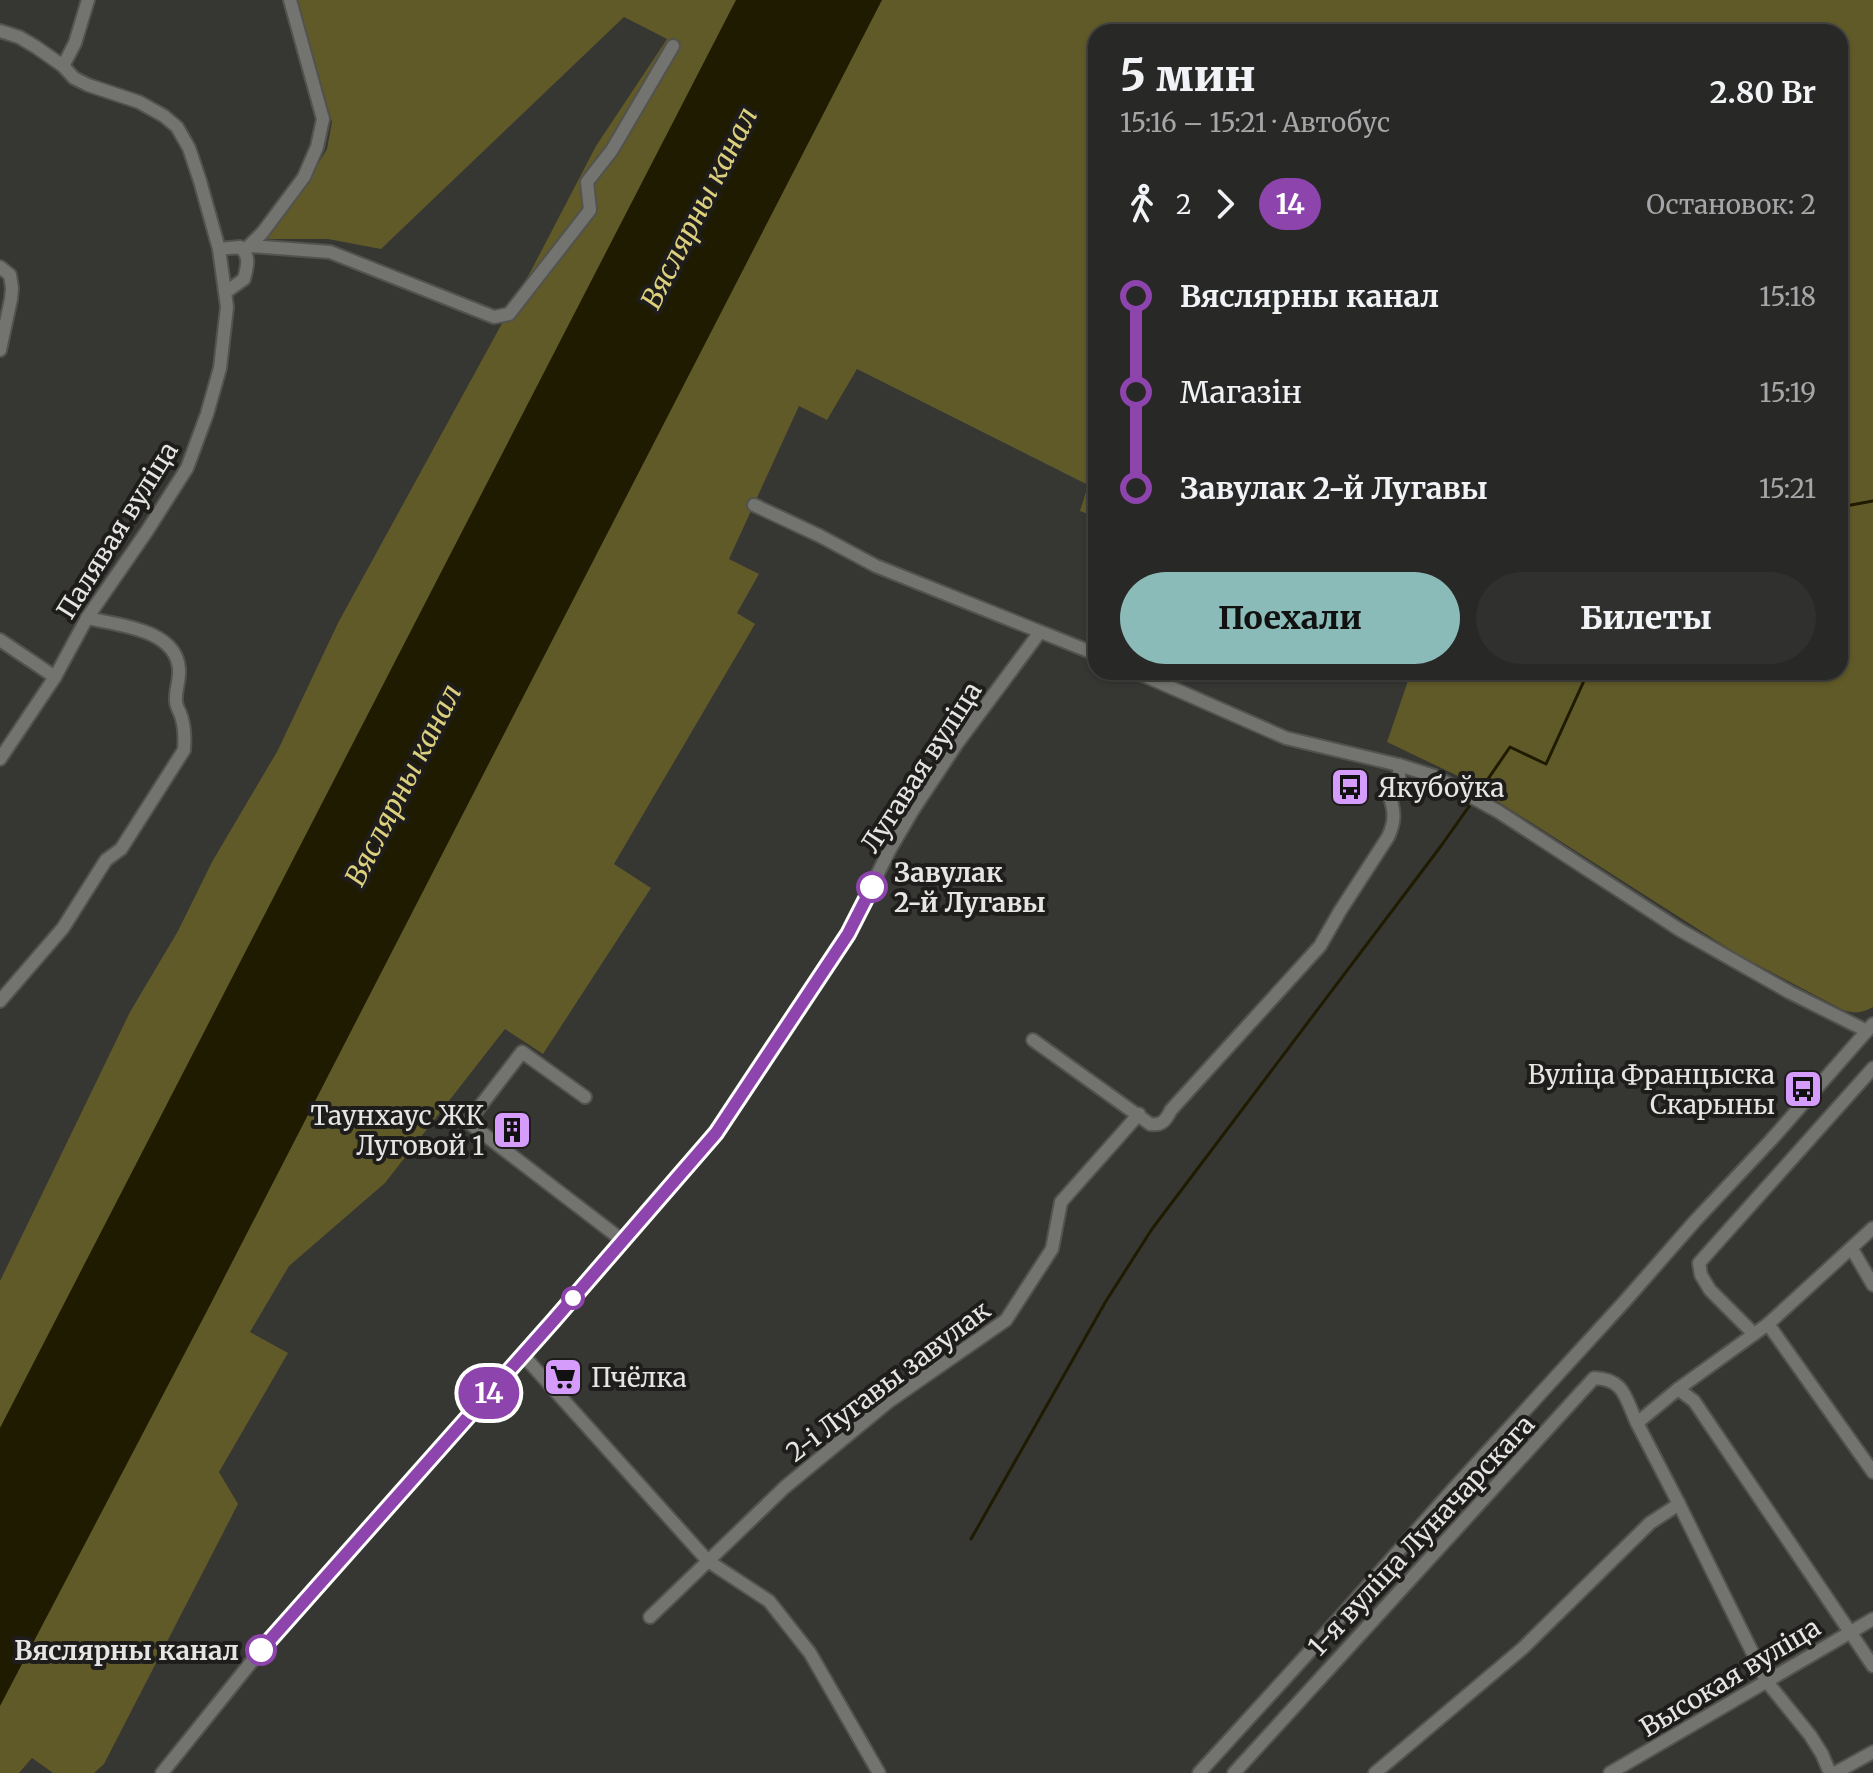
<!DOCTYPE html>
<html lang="ru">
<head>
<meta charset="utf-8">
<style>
	body { margin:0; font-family:Merriweather,serif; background:#30302e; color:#f1f3f6; height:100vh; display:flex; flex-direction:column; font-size:30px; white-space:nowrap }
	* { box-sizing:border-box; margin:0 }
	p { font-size:26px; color:#a5a6a7 }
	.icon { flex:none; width:44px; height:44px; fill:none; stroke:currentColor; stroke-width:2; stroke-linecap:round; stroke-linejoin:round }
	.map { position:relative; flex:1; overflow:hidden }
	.side { position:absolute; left:1088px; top:24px; width:760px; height:656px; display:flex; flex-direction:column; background:#282826; border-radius:24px; box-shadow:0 2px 6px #0004,0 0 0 2px #444443 }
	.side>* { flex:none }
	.badge { padding:0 16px; border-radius:26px; font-size:28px; line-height:52px }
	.map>.badge { position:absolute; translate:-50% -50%; box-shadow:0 0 0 4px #fff }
	.legs { display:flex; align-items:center; gap:12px; height:88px; padding:0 32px; font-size:26px }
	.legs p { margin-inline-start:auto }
	.overview { display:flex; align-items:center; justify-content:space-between; height:136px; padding:0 32px }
	h1 { font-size:44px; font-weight:800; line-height:60px }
	.button { display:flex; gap:16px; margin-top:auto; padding:16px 32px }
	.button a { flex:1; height:92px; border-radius:48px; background:#8bbbb9; color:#111; font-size:32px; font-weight:800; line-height:92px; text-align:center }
	.button a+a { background:#30302e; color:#f1f3f6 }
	ul { padding:0 32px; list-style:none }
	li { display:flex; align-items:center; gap:28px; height:96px; font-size:30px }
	li i { display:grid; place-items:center; width:12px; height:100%; margin:0 10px; background:currentColor }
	li i::after { content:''; width:20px; height:20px; margin:-10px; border:6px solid; border-radius:50%; background:#282826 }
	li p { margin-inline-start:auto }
	li:first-child i { background:linear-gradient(#0000 50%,currentColor 0) }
	li:last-child i { background:linear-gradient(currentColor 50%,#0000 0) }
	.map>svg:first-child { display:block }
	.green { fill:#605928 }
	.water { fill:#1f1b00 }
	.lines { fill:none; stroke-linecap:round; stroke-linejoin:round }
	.stream { stroke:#1f1b00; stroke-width:3 }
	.minor-casing { stroke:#52524f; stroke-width:16 }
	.minor { stroke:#737370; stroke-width:12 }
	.line-1-casing { stroke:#fff; stroke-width:18 }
	.line-1 { stroke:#8e44ad; stroke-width:12 }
	.stop-1-dot { fill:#fff; stroke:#8e44ad; stroke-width:4 }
	.labels { text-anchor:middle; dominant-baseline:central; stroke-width:8; stroke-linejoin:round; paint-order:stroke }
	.street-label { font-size:26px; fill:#e5e5e3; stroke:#1e1d1c }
	.poi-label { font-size:26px; fill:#e5e5e3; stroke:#1e1d1c; text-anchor:start }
	.stop-label { font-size:26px; font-weight:bold; fill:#e5e5e3; stroke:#1e1d1c; text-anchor:start }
	.water-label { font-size:28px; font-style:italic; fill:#dcd07d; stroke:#1e1d1c }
</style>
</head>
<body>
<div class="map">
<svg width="1873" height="1773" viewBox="0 0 1873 1773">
	<rect width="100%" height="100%" fill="#363633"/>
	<path class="green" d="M297,0H1873V1007C1863,1013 1855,1014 1843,1010L1737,954L1458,776L1387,742L1411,672H1840V32H1096V517L1080,511L1088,485L857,369L827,420L799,406L729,559L759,574L737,613L755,624L614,864L651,888L543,1054L505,1029L385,1183L289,1266L250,1332L288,1353L219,1472L238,1504L104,1764L94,1773H53L32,1758L19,1773H0V1281L130,1012L178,931L212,862L278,750L338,623L534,265L596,146L667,39L624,17L381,249L328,239H264L308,180L327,149L332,122Z"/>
	<path class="water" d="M736,0H882L208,1309L0,1706V1428Z"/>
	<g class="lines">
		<g class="stream">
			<path d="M1840,507L1873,501"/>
			<path d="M1479,792L1510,747L1546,764L1588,672"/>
			<path d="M971,1539L1106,1301L1152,1229L1441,846L1470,805"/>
		</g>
		<g class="minor-casing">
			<g id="minor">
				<path d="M0,31L19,37L36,47L63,66L74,78L88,85L139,102L164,116L177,127L189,148L200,181L219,249L227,307L220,368L207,414L187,468L147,531L87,618L55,677L0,759"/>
				<path d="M63,66L75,43L88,0"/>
				<path d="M250,246L330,252L494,317L509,314L590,210L587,182L612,150L673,46"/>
				<path d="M219,249L240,247C251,256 247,267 244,279L226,292"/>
				<path d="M246,249L263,232L304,177L317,147L323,119L290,0"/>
				<path d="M0,267L10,275L12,288L11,299L0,350"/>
				<path d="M754,505L820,536L876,566L1096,654"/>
				<path d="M0,640L55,677"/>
				<path d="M1136,672L1286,738L1399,765L1434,776L1499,812L1680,930L1789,992L1867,1031"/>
				<path d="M0,1001L63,928L106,860L121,849L184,750C185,737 185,725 180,713C178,709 176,705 176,701C175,691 180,680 179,669C176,629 118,625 87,618"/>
				<path d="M1033,1040L1150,1124C1162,1126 1166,1120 1171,1110L1320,946L1340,911L1388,837C1395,822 1395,813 1390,797C1399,787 1400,778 1399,765"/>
				<path d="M585,1097L522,1052L468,1122L622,1240"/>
				<path d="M1852,1249L1873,1285"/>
				<path d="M1768,1324L1873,1472"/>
				<path d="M1754,1334L1710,1290L1701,1275L1699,1263L1873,1068"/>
				<path d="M523,1355L708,1561L769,1601L810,1653L879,1773"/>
				<path d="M1678,1389L1694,1401L1873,1666"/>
				<path d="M1679,1504L1767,1682L1810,1735L1822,1754L1830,1773"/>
				<path d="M650,1617L785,1487L888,1402L1006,1320L1052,1249L1061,1202L1139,1114"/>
				<path d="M162,1773L261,1650L554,1320L716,1133L848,934L889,851L913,810L956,745L1040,632"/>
				<path d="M1199,1773L1311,1650L1455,1487L1625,1301L1695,1221L1771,1140L1873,1024"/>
				<path d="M1234,1773L1594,1378C1625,1379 1625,1398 1637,1423"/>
				<path d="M1375,1773L1523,1648L1650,1523L1679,1504L1637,1423L1678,1389L1768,1324L1873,1228"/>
				<path d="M1610,1773L1873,1619"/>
				<path d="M1835,1773L1873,1752"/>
			</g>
		</g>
		<use href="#minor" class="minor"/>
	</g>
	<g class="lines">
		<g class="line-1-casing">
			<path id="line-1" d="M261,1650L554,1320L716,1133L848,934L872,887"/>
		</g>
		<use href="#line-1" class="line-1"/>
	</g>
	<defs>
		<g id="bus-square" transform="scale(2)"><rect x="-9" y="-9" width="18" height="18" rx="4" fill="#d59cfb" stroke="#1e1d1c"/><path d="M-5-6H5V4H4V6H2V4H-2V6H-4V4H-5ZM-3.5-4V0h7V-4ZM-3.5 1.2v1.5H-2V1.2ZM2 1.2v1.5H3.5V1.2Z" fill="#111"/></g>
		<g id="building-square" transform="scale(2)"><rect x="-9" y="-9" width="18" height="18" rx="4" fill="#d59cfb" stroke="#1e1d1c"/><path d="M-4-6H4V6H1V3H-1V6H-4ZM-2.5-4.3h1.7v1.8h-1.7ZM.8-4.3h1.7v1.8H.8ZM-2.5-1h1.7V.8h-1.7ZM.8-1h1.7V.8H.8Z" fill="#111"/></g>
		<g id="supermarket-square" transform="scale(2)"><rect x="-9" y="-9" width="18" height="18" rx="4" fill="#d59cfb" stroke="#1e1d1c"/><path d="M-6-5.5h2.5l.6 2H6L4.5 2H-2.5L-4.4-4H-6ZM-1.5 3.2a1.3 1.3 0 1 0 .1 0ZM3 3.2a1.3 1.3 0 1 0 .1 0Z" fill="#111"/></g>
	</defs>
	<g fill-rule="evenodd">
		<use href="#bus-square" x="1350" y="787"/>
		<use href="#bus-square" x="1803" y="1089"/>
		<use href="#building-square" x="512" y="1130"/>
		<use href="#supermarket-square" x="563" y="1377"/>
	</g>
	<g class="stop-1-dot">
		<circle cx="872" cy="887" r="14"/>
		<circle cx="573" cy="1298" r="10"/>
		<circle cx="261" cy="1650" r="14"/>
	</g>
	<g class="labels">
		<g class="street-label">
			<text transform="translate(117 530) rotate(-58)">Палявая вуліца</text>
			<text transform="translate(921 767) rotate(-57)">Лугавая вуліца</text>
			<text transform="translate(888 1381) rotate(-37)">2-і Лугавы завулак</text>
			<text transform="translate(1421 1535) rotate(-47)">1-я вуліца Луначарскага</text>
			<text transform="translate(1730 1677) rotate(-31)">Высокая вуліца</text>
		</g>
		<g class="poi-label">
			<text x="1378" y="787">Якубоўка</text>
			<text x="1775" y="1074" text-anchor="end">Вуліца Францыска<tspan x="1775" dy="30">Скарыны</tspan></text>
			<text x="484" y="1115" text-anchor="end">Таунхаус ЖК<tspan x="484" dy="30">Луговой 1</tspan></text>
			<text x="591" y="1377">Пчёлка</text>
		</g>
		<g class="stop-label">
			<text x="894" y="872">Завулак<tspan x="894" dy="30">2-й Лугавы</tspan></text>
			<text x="239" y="1650" text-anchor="end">Вяслярны канал</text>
		</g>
		<g class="water-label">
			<text transform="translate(699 208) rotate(-63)">Вяслярны канал</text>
			<text transform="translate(403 785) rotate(-63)">Вяслярны канал</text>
		</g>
	</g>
</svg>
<b class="badge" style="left:489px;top:1393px;background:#8e44ad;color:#fff">14</b>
<section class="side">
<div class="overview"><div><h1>5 мин</h1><p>15:16 – 15:21 · Автобус</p></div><b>2.80 Br</b></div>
<div class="legs"><svg class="icon" aria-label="walk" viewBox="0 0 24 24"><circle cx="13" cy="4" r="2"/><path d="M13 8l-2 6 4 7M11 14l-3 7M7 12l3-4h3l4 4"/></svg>2<svg class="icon" aria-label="forward" viewBox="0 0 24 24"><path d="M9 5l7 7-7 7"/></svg><b class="badge" style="background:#8e44ad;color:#fff">14</b><p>Остановок: 2</p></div>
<ul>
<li><i style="color:#8e44ad"></i><b>Вяслярны канал</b><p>15:18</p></li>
<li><i style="color:#8e44ad"></i><span>Магазін</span><p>15:19</p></li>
<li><i style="color:#8e44ad"></i><b>Завулак 2-й Лугавы</b><p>15:21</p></li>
</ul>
<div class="button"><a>Поехали</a><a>Билеты</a></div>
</section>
</div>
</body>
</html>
